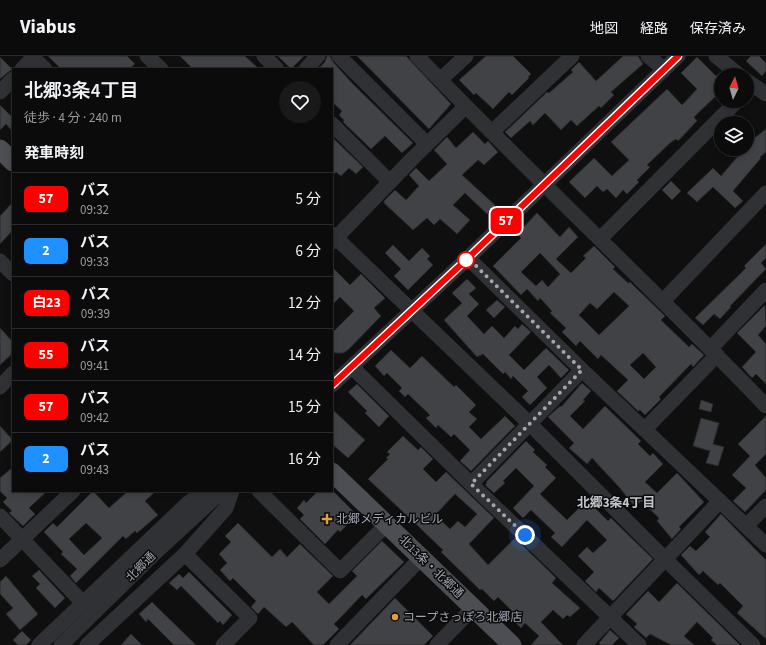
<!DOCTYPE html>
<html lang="ja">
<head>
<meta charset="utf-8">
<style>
	body { margin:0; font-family:"Source Sans 3","Noto Sans JP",sans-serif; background:#19191a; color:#f1f3f6; height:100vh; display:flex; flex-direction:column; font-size:15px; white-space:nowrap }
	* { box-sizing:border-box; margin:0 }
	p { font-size:13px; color:#9a9b9d }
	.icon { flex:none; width:22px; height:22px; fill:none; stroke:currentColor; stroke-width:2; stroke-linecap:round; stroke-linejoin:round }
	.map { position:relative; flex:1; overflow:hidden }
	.side { position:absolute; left:12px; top:12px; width:321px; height:424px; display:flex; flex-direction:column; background:#0b0b0c; border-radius:0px; box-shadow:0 2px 6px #0003,0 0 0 1px #2b2b2d }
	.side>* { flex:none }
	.badge { padding:0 8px; border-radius:6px; font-size:14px; line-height:26px }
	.needle { width:26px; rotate:5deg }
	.controls { position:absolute; left:714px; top:12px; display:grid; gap:8px }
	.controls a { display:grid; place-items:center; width:40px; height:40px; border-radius:50%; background:#0b0b0c; box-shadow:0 2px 6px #0003,0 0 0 1px #2b2b2d; font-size:20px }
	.you { position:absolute; width:20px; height:20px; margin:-10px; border:3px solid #fff; border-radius:50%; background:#1a73e8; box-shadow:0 0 0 6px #1a73e833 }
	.map>.badge { position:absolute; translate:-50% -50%; box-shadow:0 0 0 2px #fff }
	h2 { padding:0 12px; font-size:15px; line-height:36px }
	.round { display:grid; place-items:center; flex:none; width:42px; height:42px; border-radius:21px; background:#19191a }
	.head { display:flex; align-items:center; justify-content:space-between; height:68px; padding:0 12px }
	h1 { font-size:19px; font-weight:600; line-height:30px }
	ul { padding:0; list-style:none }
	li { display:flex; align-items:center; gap:12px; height:52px; padding:0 12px; border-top:1px solid #2b2b2d }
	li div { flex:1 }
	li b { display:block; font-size:15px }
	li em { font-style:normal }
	li .badge { min-width:44px; font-weight:700; text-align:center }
	header { display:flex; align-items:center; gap:24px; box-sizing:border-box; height:56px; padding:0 20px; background:#0b0b0c; border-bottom:1px solid #2b2b2d }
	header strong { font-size:19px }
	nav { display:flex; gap:22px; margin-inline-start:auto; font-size:14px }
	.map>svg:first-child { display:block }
	.building { fill:#404246; stroke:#29292c; fill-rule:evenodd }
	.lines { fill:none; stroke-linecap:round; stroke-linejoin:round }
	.minor { stroke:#303135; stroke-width:15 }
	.major { stroke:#4d4e53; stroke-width:19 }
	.line-casing { stroke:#fff; stroke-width:9 }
	.line { stroke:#f00; stroke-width:6 }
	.walk { stroke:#a1a6b0; stroke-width:4; stroke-dasharray:0 7.2 }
	.stop-dot { fill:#fff; stroke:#f00; stroke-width:2 }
	.poi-dot { fill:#e0a237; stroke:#0a0a0b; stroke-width:1.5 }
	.labels { text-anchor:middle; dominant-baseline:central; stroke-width:3; stroke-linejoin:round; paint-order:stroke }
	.poi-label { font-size:12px; fill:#a1a6b0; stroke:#0a0a0b; text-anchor:start }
	.street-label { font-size:12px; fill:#a1a6b0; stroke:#0a0a0b }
	.neighbourhood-label { font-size:13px; font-weight:bold; fill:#c2c5cc; stroke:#0a0a0b }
</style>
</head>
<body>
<header>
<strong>Viabus</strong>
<nav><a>地図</a><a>経路</a><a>保存済み</a></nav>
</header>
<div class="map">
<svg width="766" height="589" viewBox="0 0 766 589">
	<rect width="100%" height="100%" fill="#0f0f10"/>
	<g class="building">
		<path d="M48,0H127L135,8L129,13H61Z"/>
		<path d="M180,0H245L259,13H193Z"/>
		<path d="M278,0H304L291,13Z"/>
		<path d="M327,0H330L333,6L352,27L413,87L402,97L385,80L371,93L343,66L344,64L339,59L342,55L332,46V13H318L325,6Z"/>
		<path d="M357,0H406L451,48L429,73Z"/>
		<path d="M486,0H513L531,18L528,21L529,22L512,39L509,36L493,53L476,37L474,39L459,24Z"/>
		<path d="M623,0H638L643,8L611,36L614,39L601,52L599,50L577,70L571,64L561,74L545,57L533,69L530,65L511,82L505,76L547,36L549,37L573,16L571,14L579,6L596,25Z"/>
		<path d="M751,0H759L766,7V15L762,20L746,5Z"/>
		<path d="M0,1L12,13L0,23Z"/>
		<path d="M697,1L716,20L721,16V35L694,61L697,65L678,85L676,83L670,87L647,109L650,111L637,124L639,126L627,138L623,134L616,142L607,133L603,136L597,130L585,142L569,126L594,102L612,120L629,104L611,86L667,33L682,49L697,33L681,17Z"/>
		<path d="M0,49L13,62V76L6,68L0,74Z"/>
		<path d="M766,73V96L760,101L761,102L733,135L743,145L735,152L713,131L697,146L687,137L713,112L721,120L744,93H747V88Z"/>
		<path d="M473,76L485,88L488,85L498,96L484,109L478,104L462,119L495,149L487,158L465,137L453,149L470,164L457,178L440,163L434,169L427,162L413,174L384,147V145L395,134L406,144L419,130L409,119L416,112L429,125L447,108L434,94L447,81L456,92Z"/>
		<path d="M332,81L363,111L356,118L349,112L341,120L336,116L332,120Z"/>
		<path d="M671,125L681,135L672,144L662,134Z"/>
		<path d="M13,146V174L0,188V160Z"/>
		<path d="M537,157L560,181L569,171L578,181L556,203L571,217L586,202L583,200L594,190L615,211L613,213L628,227L630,226L665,260L661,264L689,291L692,288L704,299L693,311L691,308L659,341L661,343L645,359L640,354L638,355L617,335L628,324L601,299L598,303L580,285L576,290L562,276L566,272L550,257L552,255L540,242L538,245L527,233L521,239L493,210L521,182L517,178ZM540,197L560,218L548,231L542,224L536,230L521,216ZM614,236L629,250L599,279L579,259L590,247L597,253ZM643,297L656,311L644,323L630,309Z"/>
		<path d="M766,188V202L761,207L766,213L730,250L731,251L720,263L714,258L703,269L695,262L746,212L744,210Z"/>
		<path d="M393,189L409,205L422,192L430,200L427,203L433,209L408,234L394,220L401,213L385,197Z"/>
		<path d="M332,211L350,229L361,218L385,242L374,252L381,260L348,294L343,297H335L332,294V277L354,255L340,241L332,249Z"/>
		<path d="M467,223L476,232L469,238L479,248L467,260L484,278L492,270L504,282L515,270L518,273L522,268L531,276L509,299L524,314L546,292L569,314L561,322L549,309L537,321L547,332L530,349L522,341L528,335L513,320L511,323L505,316L503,318L483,298L477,301L444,264L462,247L452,237Z"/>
		<path d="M497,244L505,251L494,262L486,254Z"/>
		<path d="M765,249L766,270L758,279L766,288V328L756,318L752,322L742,311L756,296L737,277Z"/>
		<path d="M0,272L13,286V297L0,309Z"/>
		<path d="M391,294L410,312L422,300L454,331L456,329L476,349L469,356L477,363L469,371L481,383L505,360L515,370L471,415L460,405L470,394L454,378L451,381L438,369L436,372L426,362L430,359L408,338L405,341L399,335L402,332L387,317L384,320L375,310Z"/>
		<path d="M582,327L591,335L583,344L585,345L570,360L583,373L605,350L641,385L638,388L650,400L653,397L663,408L645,426L657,437L677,417L704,446L679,471L681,473L672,483L657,465L659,462L641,445L635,451L619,431L592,402L587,408L569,392L574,387L548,361L560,350L561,351Z"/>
		<path d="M357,328L389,360L379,371L365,357L367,355L348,336Z"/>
		<path d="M701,344L713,348L711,356L699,353Z"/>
		<path d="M332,353L365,384L348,402L332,388Z"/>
		<path d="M766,360V398L755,409L766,422V434L745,456L733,445L746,432L732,419L750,400L738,388Z"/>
		<path d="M701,362L719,367L713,388L724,391L718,410L706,407L710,395L693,390Z"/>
		<path d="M0,370L13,384L0,396Z"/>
		<path d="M403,380L418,394L421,391L433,403L423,413L436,426L446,416L494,462L469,488L488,509L515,482L556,522L552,527L580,552L570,561L567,559L563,563L553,554L541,566L563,589H531L539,580L525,567L521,572L510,561L514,557L498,541L494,545L482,533L480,534L441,496L443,494L419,471L368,423L388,403L386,402L390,398L387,396ZM455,438L477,458L465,471L458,465L450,473L435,459Z"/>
		<path d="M526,385L535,394L533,396L547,409L545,411L556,422L540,438L567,464L587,444L608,465L611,462L653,503L613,545L599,532L596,536L585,525L594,516L578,500L587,491L593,497L607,484L587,464L562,491L551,481L555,477L531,454L523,462L513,452L534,430L516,412L503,425L505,427L494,437L485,429L487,427L486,426Z"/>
		<path d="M13,411V435H47L29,452L35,458L23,470L9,457L12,455L3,446L7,442L0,435V422Z"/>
		<path d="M93,435L109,452L128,435H156L145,445L158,459L137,477L135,475L126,483L123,480L76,527L70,520L77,513L61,498L63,496L44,476L53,467L57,471ZM86,467L102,482L84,499L69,483Z"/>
		<path d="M318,435H333L357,459L340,476L338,474L325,488L300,463L304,459L297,452L304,444L306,447Z"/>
		<path d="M721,458L766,504V583L737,557L743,550L720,527L718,529L703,515L699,519L681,499L690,490L696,495L710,481L705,476Z"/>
		<path d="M238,467L272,501L280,493L287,501L300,488L333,520L317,536L329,548L357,520L352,515L382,485L404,506L366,543L362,539L342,560L334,568L339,573L323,589H314L292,566L286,571L264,551L258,558L251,551L256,545L233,522L230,525L220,514L227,507L219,498L231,486L225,480Z"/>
		<path d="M39,514L65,542L55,552L36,532L40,528L32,520Z"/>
		<path d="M189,516L232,559L223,569L220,565L218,567L181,530L177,534L169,527L179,518L183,522Z"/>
		<path d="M6,520L38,558L20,574L6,558L13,552L0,538V526Z"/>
		<path d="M677,527L740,589H717L711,584L713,582L697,566L684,580L694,589H671L650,578L646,582L634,571L637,568L626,558L648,535L659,546Z"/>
		<path d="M395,542L433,580L424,589H350Z"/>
		<path d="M152,546L156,550L196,589H174L148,563L146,566L139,558Z"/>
		<path d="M610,574L619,582L612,589H601L599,587Z"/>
		<path d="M22,575L31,584L26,589H18L13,584Z"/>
		<path d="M131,578L142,589H121Z"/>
	</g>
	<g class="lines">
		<g class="minor">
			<path d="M31,0L45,13"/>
			<path d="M147,0L161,13"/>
			<path d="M264,0L277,13"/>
			<path d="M339,0L427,88"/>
			<path d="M417,0C531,119 652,231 766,350"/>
			<path d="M648,0L664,13"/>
			<path d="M716,0L739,19"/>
			<path d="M22,13L35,0"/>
			<path d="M306,13L318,0"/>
			<path d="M440,24L466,0"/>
			<path d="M747,25L766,38"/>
			<path d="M0,36L13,23"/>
			<path d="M332,68L390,126"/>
			<path d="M492,76L572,0"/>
			<path d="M332,178L530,368L665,503L753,589"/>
			<path d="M601,182L737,45"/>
			<path d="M332,186L412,103L465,51"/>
			<path d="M468,202L582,314L766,489"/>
			<path d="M0,205L13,218"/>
			<path d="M663,245L766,137"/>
			<path d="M711,292L766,234"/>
			<path d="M352,311L471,428L639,589"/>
			<path d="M332,329L468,202L678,0"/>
			<path d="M0,331L13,317"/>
			<path d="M645,373L717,299"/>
			<path d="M471,428L582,314"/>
			<path d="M259,435L340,515L387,468"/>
			<path d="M0,460L83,547"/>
			<path d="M746,470L766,450"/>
			<path d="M185,498L250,562L223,589"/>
			<path d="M0,504L73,435"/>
			<path d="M39,589L188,447L195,442L219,438"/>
			<path d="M61,589L156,496L221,436"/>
			<path d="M87,589L185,498L226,452L232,435"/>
			<path d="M337,589L421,502"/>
			<path d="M437,589L474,551"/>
			<path d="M584,589L720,445"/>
		</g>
		<g class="major">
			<path d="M0,93L13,106"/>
			<path d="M332,416L512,589"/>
		</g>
	</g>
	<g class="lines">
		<g class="line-casing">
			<path id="line" d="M332,329L468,202L678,0"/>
		</g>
		<use href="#line" class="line"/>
		<path class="walk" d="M466,204L468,202L582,314L471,428L525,479"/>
	</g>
	<circle class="stop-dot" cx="466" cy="204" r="8"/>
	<g class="poi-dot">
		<path d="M325 457h4v4h4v4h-4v4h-4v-4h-4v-4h4z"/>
		<circle cx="395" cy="561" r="4"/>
	</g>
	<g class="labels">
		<g class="poi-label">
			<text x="336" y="463">北郷メディカルビル</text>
			<text x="403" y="561">コープさっぽろ北郷店</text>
		</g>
		<g class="street-label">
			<text transform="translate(141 511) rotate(-45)">北郷通</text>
			<text transform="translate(431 511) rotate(44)">北13条・北郷通</text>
		</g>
		<g class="neighbourhood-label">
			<text x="616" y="447">北郷3条4丁目</text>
		</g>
	</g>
</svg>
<div class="controls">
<a><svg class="needle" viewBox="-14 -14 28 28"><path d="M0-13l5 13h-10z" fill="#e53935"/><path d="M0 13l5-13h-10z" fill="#9a9b9d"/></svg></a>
<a><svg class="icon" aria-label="layers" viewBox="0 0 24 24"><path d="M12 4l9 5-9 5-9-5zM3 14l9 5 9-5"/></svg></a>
</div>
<div class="you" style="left:525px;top:479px"></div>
<b class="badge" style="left:506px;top:165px;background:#f00;color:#fff">57</b>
<section class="side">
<div class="head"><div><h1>北郷3条4丁目</h1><p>徒歩 · 4 分 · 240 m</p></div><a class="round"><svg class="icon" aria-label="heart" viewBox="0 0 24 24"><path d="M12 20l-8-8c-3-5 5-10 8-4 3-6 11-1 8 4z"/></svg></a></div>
<h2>発車時刻</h2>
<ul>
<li><span class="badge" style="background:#f00;color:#fff">57</span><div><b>バス</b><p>09:32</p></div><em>5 分</em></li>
<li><span class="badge" style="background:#1e90ff;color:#fff">2</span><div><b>バス</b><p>09:33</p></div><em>6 分</em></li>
<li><span class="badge" style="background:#f00;color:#fff">白23</span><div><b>バス</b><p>09:39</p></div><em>12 分</em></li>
<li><span class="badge" style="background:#f00;color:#fff">55</span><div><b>バス</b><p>09:41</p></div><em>14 分</em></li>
<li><span class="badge" style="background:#f00;color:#fff">57</span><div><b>バス</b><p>09:42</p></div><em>15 分</em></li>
<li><span class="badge" style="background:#1e90ff;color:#fff">2</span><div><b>バス</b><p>09:43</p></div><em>16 分</em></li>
</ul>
</section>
</div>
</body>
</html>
